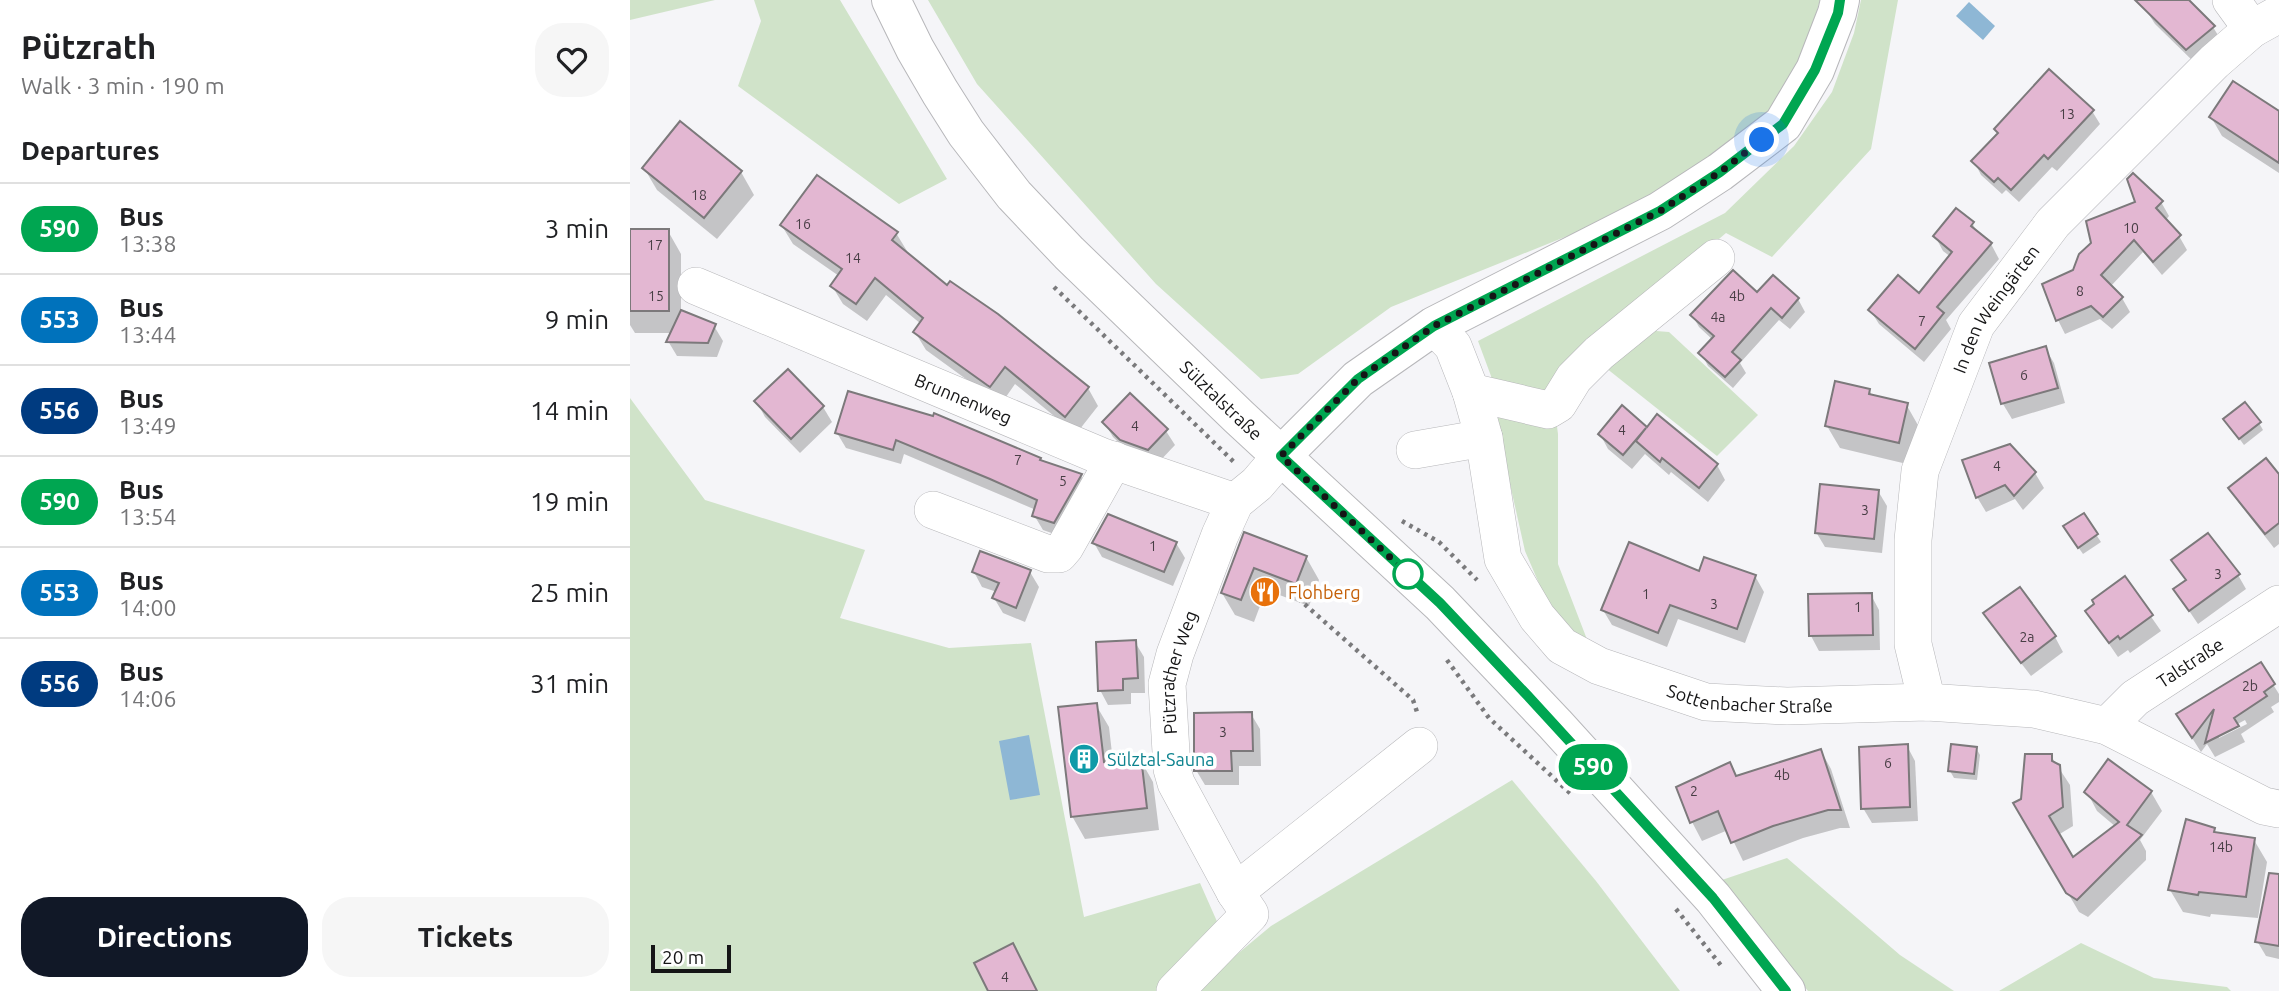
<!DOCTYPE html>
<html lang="en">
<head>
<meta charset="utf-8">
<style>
	body { margin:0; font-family:Ubuntu,sans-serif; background:#f6f6f6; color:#202124; height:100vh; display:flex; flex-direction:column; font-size:26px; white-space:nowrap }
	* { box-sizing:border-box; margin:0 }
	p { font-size:23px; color:#757577 }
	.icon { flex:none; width:38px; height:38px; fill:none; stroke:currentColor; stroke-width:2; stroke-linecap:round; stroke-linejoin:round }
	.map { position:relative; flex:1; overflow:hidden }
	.panel { display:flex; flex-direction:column; background:#fff; width:630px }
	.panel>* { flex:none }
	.badge { padding:0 14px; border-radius:23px; font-size:24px; line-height:46px }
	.scale { position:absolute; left:21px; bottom:18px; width:80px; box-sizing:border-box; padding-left:7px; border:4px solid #151516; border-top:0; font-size:19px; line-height:24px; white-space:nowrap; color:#151516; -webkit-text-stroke:5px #fff; paint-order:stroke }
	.you { position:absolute; width:35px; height:35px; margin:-18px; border:5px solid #fff; border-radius:50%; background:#1a73e8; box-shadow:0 0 0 10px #1a73e833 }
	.map>.badge { position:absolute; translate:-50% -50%; box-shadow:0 0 0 4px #fff }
	h2 { padding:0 21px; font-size:26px; line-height:63px }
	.round { display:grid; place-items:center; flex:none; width:74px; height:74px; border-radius:28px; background:#f6f6f6 }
	.headline { display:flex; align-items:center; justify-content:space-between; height:119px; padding:0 21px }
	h1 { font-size:33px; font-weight:600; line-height:52px }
	.primary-button { display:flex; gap:14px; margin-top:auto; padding:14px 21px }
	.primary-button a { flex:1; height:80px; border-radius:28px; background:#111827; color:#fff; font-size:28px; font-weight:600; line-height:80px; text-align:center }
	.primary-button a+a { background:#f6f6f6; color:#202124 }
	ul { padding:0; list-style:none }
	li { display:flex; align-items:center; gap:21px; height:91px; padding:0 21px; border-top:2px solid #e0e0e0 }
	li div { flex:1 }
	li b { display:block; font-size:26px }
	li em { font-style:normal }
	li .badge { min-width:77px; font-weight:700; text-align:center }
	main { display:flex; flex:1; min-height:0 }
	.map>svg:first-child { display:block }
	.green { fill:#d0e3c9 }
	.water { fill:#8eb7d5 }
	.shadow { fill:#0003; fill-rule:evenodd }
	.building { fill:#e3b7d2; stroke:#7c797b; stroke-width:2 }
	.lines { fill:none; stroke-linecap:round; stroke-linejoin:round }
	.minor-casing { stroke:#b7b7ba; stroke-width:38 }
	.major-casing { stroke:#b7b7ba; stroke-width:40 }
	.path { stroke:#7a7a7c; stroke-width:4.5; stroke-dasharray:3.5 5; stroke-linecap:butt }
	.minor { stroke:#fff; stroke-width:37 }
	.major { stroke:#fff; stroke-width:38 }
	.line-casing { stroke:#fff; stroke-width:16 }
	.line { stroke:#00a651; stroke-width:10 }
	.walk { stroke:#151516; stroke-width:7; stroke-dasharray:0 12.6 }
	.stop-dot { fill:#fff; stroke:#00a651; stroke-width:3.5 }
	.labels { text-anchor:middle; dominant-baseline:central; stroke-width:7; stroke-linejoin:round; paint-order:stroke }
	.number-label { font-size:14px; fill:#483e45 }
	.street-label { font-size:18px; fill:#151516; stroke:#fff }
	.food-label { font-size:18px; fill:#c56008; stroke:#fff; text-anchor:start }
	.culture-label { font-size:18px; fill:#0d838f; stroke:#fff; text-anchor:start }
</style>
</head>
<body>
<main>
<section class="panel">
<div class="headline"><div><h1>Pützrath</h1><p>Walk · 3 min · 190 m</p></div><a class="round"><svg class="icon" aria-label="heart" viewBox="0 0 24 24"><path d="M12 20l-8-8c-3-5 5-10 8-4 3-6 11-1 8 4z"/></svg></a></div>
<h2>Departures</h2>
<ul>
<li><span class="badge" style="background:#00a651;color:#fff">590</span><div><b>Bus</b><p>13:38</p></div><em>3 min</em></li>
<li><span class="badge" style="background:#0072bc;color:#fff">553</span><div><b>Bus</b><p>13:44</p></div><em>9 min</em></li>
<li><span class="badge" style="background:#003b80;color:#fff">556</span><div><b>Bus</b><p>13:49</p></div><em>14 min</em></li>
<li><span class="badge" style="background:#00a651;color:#fff">590</span><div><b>Bus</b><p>13:54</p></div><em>19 min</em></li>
<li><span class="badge" style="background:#0072bc;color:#fff">553</span><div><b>Bus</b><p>14:00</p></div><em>25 min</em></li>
<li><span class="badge" style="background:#003b80;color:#fff">556</span><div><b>Bus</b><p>14:06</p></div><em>31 min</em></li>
</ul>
<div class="primary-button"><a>Directions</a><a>Tickets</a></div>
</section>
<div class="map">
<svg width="1649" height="991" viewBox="0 0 1649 991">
	<rect width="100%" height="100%" fill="#f5f5f8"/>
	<g class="green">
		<path d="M0,0H85L0,20Z"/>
		<path d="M124,0H210L317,179L269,204L108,86L131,21Z"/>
		<path d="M298,0H1190L1172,64L1146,108L1029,199L761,307L668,374L631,379L526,284L347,84Z"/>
		<path d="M1231,0H1268L1241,149L1142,257L1096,233L934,371L923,397L928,434V564L958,642L930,632L895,551L865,417L861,376L848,341L1095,213L1164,146L1202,92L1224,33Z"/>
		<path d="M1013,330L1039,332L1128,415L1087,456L971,364Z"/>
		<path d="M0,398L75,500L235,550L210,618L319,648L401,643L454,917L570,883L593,935L542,991H0Z"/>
		<path d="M882,780L966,881L1050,991H563L641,926Z"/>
		<path d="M1157,858L1270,955L1324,991H1178L1089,881Z"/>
		<path d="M1451,943L1524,978L1597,987L1601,991H1369Z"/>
	</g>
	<g class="water">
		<path d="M1339,2L1365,26L1353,40L1326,16Z"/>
		<path d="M399,735L410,795L380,800L369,741Z"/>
	</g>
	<g class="shadow">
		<path d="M1526,0H1556L1583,27L1592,42L1566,64L1525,24L1516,10Z"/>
		<path d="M1649,109V173L1592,136L1581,117L1647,112Z"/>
		<path d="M1462,111L1470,124L1427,171L1422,167L1389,202L1376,190L1372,194L1351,175L1344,161Z"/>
		<path d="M14,168L111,172L124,195L87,239L27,190Z"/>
		<path d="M1531,202L1539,216L1535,221L1549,236L1557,250L1532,275L1513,252L1480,287L1492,298L1500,312L1482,329L1470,319L1435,334L1428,320L1445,271Z"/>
		<path d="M1342,223L1349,235L1361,244L1369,259L1316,320L1321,329L1294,362L1249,324L1240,310L1290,295L1321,257L1313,251L1305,236Z"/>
		<path d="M152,226L266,233L277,251L275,253L317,287L458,388L468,406L446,434L385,384L371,404L369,403L296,350L285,332L291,324L256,295L237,321L213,304L202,286L209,276L163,244Z"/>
		<path d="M0,231H38L51,254V312L84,326L93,341L87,357L47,356L38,341L42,333H5L0,325Z"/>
		<path d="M1143,277L1168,299L1175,312L1160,329L1149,320L1110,363L1116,373L1103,388L1078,366L1071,353L1083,340L1069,327L1062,315L1127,294Z"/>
		<path d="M1415,348L1424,363L1435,403L1382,419L1373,404L1361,364Z"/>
		<path d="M158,371L193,407L202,422L170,453L135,417L127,402Z"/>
		<path d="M1239,390L1243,397L1276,404L1289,427L1281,465L1210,448L1197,426Z"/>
		<path d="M992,408L1017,429L1087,465L1095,480L1078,502L1041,472L1039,475L1015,454L1002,469L978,449L970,434Z"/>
		<path d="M304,418L410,459L411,462L451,476L459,491L433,537L413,530L404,515L406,510L274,454L271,464L216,448L207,433Z"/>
		<path d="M474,422L536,431L545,445L527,464L501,454L483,437Z"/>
		<path d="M1629,423L1633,430L1614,445L1600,426Z"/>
		<path d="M1380,446L1405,473L1414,488L1393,510L1385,499L1356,512L1347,497Z"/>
		<path d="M1649,477V544L1644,548L1609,503L1600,488Z"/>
		<path d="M1248,491L1257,506L1252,553L1195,547L1186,532Z"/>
		<path d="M1453,515L1471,542L1453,554L1439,534Z"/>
		<path d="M615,534L676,557L689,580L679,606L636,590L624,622L605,615L592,593Z"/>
		<path d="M464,543H546L555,558L543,586L472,557Z"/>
		<path d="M1543,561L1608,575L1616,589L1568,624L1545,590L1556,581Z"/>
		<path d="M344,572H400L409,587L395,622L373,613L364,598L367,592L352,587Z"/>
		<path d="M1070,573L1125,576L1134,592L1115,643L1048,619L1037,647L982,625L973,610Z"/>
		<path d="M1494,578L1531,631L1500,653L1498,650L1488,657L1457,612Z"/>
		<path d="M1241,595L1249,610L1250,650L1189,651L1181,636Z"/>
		<path d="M1355,614L1425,637L1433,652L1401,676L1364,628Z"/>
		<path d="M505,642L514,657L515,693H501V704L478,705L470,690Z"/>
		<path d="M1630,664L1649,694V702L1641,707L1644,712L1611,734L1615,742L1585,757L1577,744L1571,752L1557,730ZM1615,720L1617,724L1589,738V734Z"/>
		<path d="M466,705L479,727L483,762L510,759L523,782L529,830L455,839L442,816Z"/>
		<path d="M621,714L630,729L631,766H609V785H575L566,770Z"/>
		<path d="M1277,746L1285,761L1288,821L1242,823L1233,808Z"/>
		<path d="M1346,748L1350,755L1347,780L1324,778L1320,771Z"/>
		<path d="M1191,751L1201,769L1220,828H1210L1173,838L1113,861L1098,830L1072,841L1062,822L1099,764L1107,778Z"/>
		<path d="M1421,756L1440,785L1443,826L1428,835L1443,860L1486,827L1467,811L1457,792H1521L1532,811L1510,840L1516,851V860L1458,917L1449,912L1386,804L1393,800Z"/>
		<path d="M1583,830L1586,834L1624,840L1637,862L1628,918L1581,914L1580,917L1553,912L1540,890Z"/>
		<path d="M1649,915V959L1636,956L1627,941Z"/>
	</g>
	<g class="building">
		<path d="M1505,0H1559L1585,26L1556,50Z"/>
		<path d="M1419,69L1464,110L1418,159L1414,155L1381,190L1368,178L1364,182L1341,161L1368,133L1364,129Z"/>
		<path d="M1603,81L1649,111V163L1579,117Z"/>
		<path d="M50,121L112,171L74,218L12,168Z"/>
		<path d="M1503,173L1533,201L1526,208L1551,235L1523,262L1504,240L1471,275L1493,297L1473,317L1461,306L1426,321L1412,284L1443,270L1449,254L1461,243L1456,221L1505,202L1497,179Z"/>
		<path d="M187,175L268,232L262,240L317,285L320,281L368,314L459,387L435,417L375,367L360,387L357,385L283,332L293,318L245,278L226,304L200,286L212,269L150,225Z"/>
		<path d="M1326,208L1344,222L1341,226L1362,243L1307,307L1314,313L1285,349L1238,310L1268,275L1289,293L1322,252L1303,236Z"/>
		<rect x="0" y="229" width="39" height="82"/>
		<path d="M1103,270L1127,292L1143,275L1169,298L1152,318L1141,308L1102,352L1111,360L1095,377L1068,353L1084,336L1060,315Z"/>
		<path d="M51,310L86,324L78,343L36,342Z"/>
		<path d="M1416,346L1428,388L1371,404L1359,363Z"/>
		<path d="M158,369L194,406L161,439L124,401Z"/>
		<path d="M1205,381L1240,389L1239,394L1278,403L1269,443L1195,426Z"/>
		<path d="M218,391L303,416L304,413L411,458L410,460L452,474L424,523L402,516L407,500L360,479L266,440L263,450L205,433Z"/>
		<path d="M500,393L538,429L518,450L490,440L472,422Z"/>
		<path d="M1615,402L1631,422L1609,439L1593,419Z"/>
		<path d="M992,405L1017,427L1027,414L1088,464L1069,488L1032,458L1030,462L1006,441L1016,428L993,455L968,434Z"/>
		<path d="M1380,444L1406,472L1384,496L1375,485L1346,498L1332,460Z"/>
		<path d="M1636,458L1649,474V523L1635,534L1598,488Z"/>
		<path d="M1190,484L1249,490L1244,539L1185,533Z"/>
		<path d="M1454,513L1468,534L1448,548L1433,526Z"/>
		<path d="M478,514L547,542L534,572L462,543Z"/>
		<path d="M614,532L677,556L666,584L624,568L611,600L591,593Z"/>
		<path d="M1578,533L1610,574L1559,611L1543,589L1556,580L1541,560Z"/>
		<path d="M999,542L1069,571L1074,557L1126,575L1107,629L1040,605L1028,633L971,610Z"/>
		<path d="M350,551L401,570L386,608L362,598L369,583L342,572Z"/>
		<path d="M1495,576L1523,615L1490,639L1488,636L1479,643L1455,611L1464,604L1462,600Z"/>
		<path d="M1390,587L1426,636L1391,663L1353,613Z"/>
		<path d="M1242,593L1243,635L1179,636L1178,594Z"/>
		<path d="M506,640L508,678L493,679V690L468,691L466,642Z"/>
		<path d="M1631,662L1645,684L1634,692L1637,696L1604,718L1609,726L1575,743L1584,709L1562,738L1546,714Z"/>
		<path d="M467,703L474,762L511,757L517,808L441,817L428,707Z"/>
		<path d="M622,712L623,751H601L602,771H564V713Z"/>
		<path d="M1278,744L1280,807L1231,809L1229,747Z"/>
		<path d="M1321,744L1347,747L1344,774L1318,771Z"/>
		<path d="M1191,749L1211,810H1198L1143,826L1101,843L1088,811L1060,823L1046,787L1100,762L1106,776Z"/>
		<path d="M1395,754H1422V761L1430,765L1433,807L1419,816L1443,857L1489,822L1454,792L1478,759L1522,791L1497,825L1512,835L1447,900L1436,893L1383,803L1391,799Z"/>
		<path d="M1556,819L1585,828L1584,832L1625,838L1616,897L1569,892L1568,895L1538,890Z"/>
		<path d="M1639,873L1649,874V946L1625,942Z"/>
		<path d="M383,943L407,991H358L344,963Z"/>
	</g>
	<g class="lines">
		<g class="minor-casing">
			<g id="minor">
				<path d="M1601,0L1622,29"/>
				<path id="s1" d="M66,286L473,457L605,502"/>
				<path id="s2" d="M804,326L823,346L841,392L854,438L873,559L907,617L932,646L969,666L1076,702L1157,706L1297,702L1404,709L1477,726L1634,806L1649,809"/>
				<path d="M841,392L918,410L928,404L944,378L969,353L1086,258"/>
				<path d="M785,450L854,438"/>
				<path d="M303,510L418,554H429L435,547L484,460"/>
				<path id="s3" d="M1297,702L1283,644V540L1290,471L1346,325L1423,223L1584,62L1622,29L1649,14"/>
				<path id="s4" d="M1477,726L1505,698L1649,604"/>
				<path d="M605,892L789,746"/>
				<path id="s5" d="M545,991L620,914L605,892L546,783L542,769L537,684L545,654L590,535L605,502L627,484L651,456"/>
			</g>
		</g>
		<g class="major-casing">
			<g id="major">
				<path id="s6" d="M261,0L285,49L310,92L336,133L384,195L439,253L609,417L810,603L925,724L1083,898L1156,991"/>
				<path d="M651,456L728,379L804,326L1030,211L1090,172L1153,124L1185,70L1207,13L1210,0"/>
			</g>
		</g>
		<g class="path">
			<path d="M424,287L606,464"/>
			<path d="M772,521L809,542L847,580"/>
			<path d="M662,593L783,700L788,715"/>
			<path d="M817,660L859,718L941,794"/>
			<path d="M1046,909L1093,968"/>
		</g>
		<use href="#minor" class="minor"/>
		<use href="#major" class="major"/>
	</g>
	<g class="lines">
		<g class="line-casing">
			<path id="line" d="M1156,991L1083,898L897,695L810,603L651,456L728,379L804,326L1030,211L1090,172L1153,124L1185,70L1208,13L1210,0"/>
		</g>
		<use href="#line" class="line"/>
		<path class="walk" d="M778,574L651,456L728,379L804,326L1030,211L1090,172L1132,140"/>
	</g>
	<defs>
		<g id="restaurant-disc" transform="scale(1.575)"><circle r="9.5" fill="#e8710a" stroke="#fff"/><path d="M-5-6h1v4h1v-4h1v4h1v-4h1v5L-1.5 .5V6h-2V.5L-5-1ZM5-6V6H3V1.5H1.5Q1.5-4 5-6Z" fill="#fff"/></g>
		<g id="building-disc" transform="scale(1.575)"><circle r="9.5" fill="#0f9aa8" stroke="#fff"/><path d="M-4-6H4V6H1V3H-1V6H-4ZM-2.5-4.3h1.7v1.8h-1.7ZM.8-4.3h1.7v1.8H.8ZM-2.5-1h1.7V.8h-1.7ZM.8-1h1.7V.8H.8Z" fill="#fff"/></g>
	</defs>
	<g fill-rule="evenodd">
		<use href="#restaurant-disc" x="635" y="592"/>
		<use href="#building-disc" x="454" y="759"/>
	</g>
	<circle class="stop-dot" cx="778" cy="574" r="14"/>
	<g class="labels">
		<g class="number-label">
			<text x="1437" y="114">13</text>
			<text x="69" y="195">18</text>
			<text x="173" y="224">16</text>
			<text x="1501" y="228">10</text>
			<text x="25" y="245">17</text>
			<text x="223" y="258">14</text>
			<text x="1450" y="291">8</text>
			<text x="26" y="296">15</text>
			<text x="1107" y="296">4b</text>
			<text x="1088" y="317">4a</text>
			<text x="1292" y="321">7</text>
			<text x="1394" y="375">6</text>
			<text x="505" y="426">4</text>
			<text x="992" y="430">4</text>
			<text x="388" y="460">7</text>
			<text x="1367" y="466">4</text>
			<text x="433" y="481">5</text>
			<text x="1235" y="510">3</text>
			<text x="523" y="546">1</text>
			<text x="1588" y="574">3</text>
			<text x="1016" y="594">1</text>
			<text x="1084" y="604">3</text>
			<text x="1228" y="607">1</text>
			<text x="1397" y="637">2a</text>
			<text x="1620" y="686">2b</text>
			<text x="593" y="732">3</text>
			<text x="1258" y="763">6</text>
			<text x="1152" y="775">4b</text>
			<text x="1064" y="791">2</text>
			<text x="1591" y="847">14b</text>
			<text x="375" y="977">4</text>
		</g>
		<g class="street-label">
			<text stroke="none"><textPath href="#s3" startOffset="413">In den Weingärten</textPath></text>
			<text stroke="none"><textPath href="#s1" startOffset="290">Brunnenweg</textPath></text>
			<text stroke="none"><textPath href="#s6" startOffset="523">Sülztalstraße</textPath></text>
			<text stroke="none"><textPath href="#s4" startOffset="105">Talstraße</textPath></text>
			<text stroke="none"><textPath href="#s5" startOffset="371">Pützrather Weg</textPath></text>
			<text stroke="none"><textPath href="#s2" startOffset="551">Sottenbacher Straße</textPath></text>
		</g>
		<g class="food-label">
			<text x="658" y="592">Flohberg</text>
		</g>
		<g class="culture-label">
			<text x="477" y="759">Sülztal-Sauna</text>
		</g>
	</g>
</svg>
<div class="scale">20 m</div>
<div class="you" style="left:1132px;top:140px"></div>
<b class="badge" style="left:963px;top:767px;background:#00a651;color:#fff">590</b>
</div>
</main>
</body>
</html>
